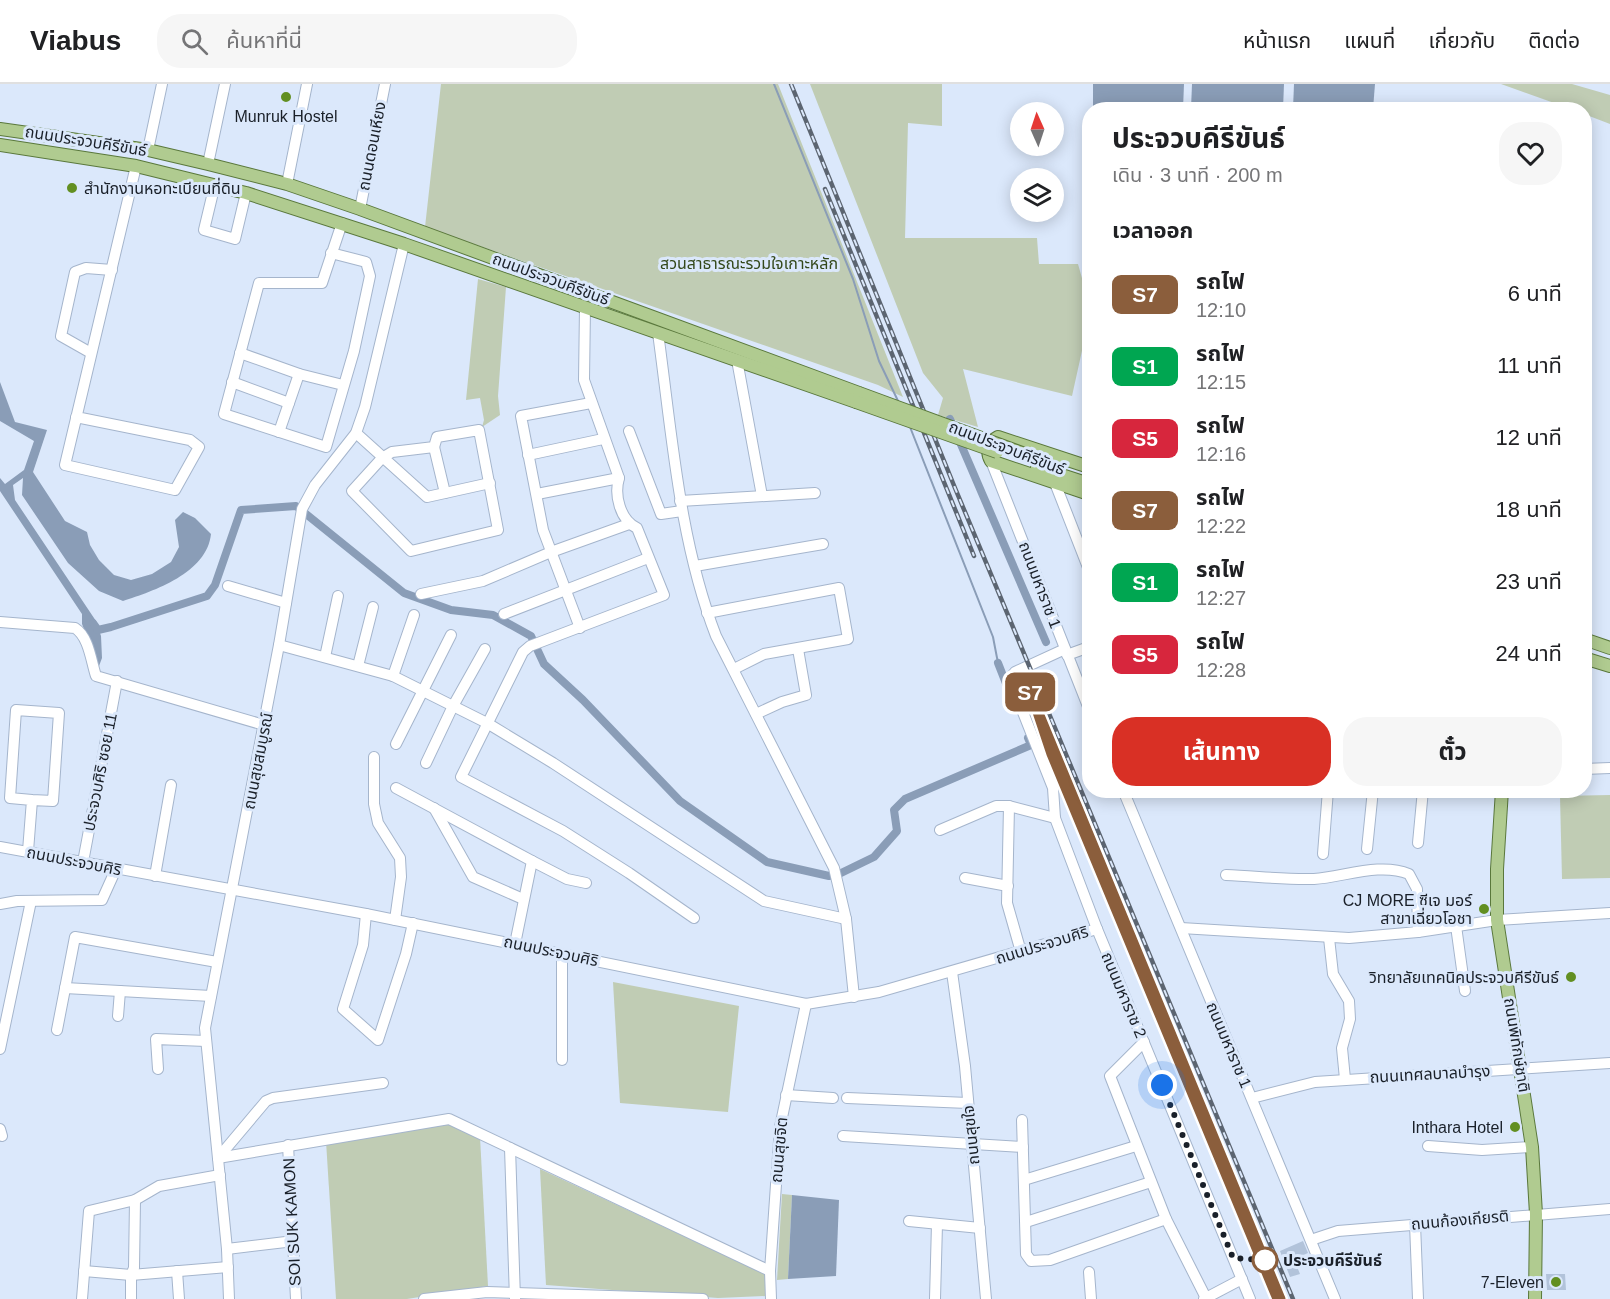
<!DOCTYPE html>
<html lang="th">
<head>
<meta charset="utf-8">
<style>
	body { margin:0; font-family:Helvetica,"Noto Sans Thai",sans-serif; background:#f6f6f6; color:#202124; height:100vh; display:flex; flex-direction:column; font-size:22px; white-space:nowrap }
	* { box-sizing:border-box; margin:0 }
	p { font-size:20px; color:#757577 }
	.icon { flex:none; width:33px; height:33px; fill:none; stroke:currentColor; stroke-width:2; stroke-linecap:round; stroke-linejoin:round }
	.map { position:relative; flex:1; overflow:hidden }
	.drawer { position:absolute; left:1082px; top:18px; width:510px; height:696px; display:flex; flex-direction:column; background:#fff; border-radius:24px; box-shadow:0 3px 15px #0003 }
	.drawer>* { flex:none }
	.badge { padding:0 12px; border-radius:9px; font-size:21px; line-height:39px }
	.needle { width:39px; rotate:357deg }
	.buttons { position:absolute; left:1010px; top:18px; display:grid; gap:12px }
	.buttons a { display:grid; place-items:center; width:54px; height:54px; border-radius:50%; background:#fff; box-shadow:0 3px 15px #0003; font-size:30px }
	.you { position:absolute; width:30px; height:30px; margin:-15px; border:4px solid #fff; border-radius:50%; background:#1a73e8; box-shadow:0 0 0 9px #1a73e833 }
	.map>.badge { position:absolute; translate:-50% -50%; box-shadow:0 0 0 3px #fff }
	h2 { padding:0 30px; font-size:22px; line-height:54px }
	.round { display:grid; place-items:center; flex:none; width:63px; height:63px; border-radius:24px; background:#f6f6f6 }
	.overview { display:flex; align-items:center; justify-content:space-between; height:102px; padding:0 30px }
	h1 { font-size:28px; font-weight:700; line-height:45px }
	.action { display:flex; gap:12px; margin-top:auto; padding:12px 30px }
	.action a { flex:1; height:69px; border-radius:24px; background:#d93025; color:#fff; font-size:24px; font-weight:700; line-height:69px; text-align:center }
	.action a+a { background:#f6f6f6; color:#202124 }
	ul { padding:0; list-style:none }
	li { display:flex; align-items:center; gap:18px; height:72px; padding:0 30px }
	li div { flex:1 }
	li b { display:block; font-size:22px }
	li em { font-style:normal }
	li .badge { min-width:66px; font-weight:700; text-align:center }
	header { display:flex; align-items:center; gap:36px; box-sizing:border-box; height:84px; padding:0 30px; background:#fff; border-bottom:2px solid #e0e0e0 }
	header strong { font-size:28px }
	nav { display:flex; gap:33px; margin-inline-start:auto; font-size:21px }
	.search { width:420px; height:54px; background:#f6f6f6; display:flex; align-items:center; gap:15px; box-sizing:border-box; padding:0 21px; border-radius:24px; color:#757577; font-size:22px }
	.map>svg:first-child { display:block }
	.green { fill:#c0ccb4 }
	.water { fill:#8a9db7 }
	.lines { fill:none; stroke-linecap:round; stroke-linejoin:round }
	.stream { stroke:#8a9db7; stroke-width:2 }
	.canal { stroke:#8a9db7; stroke-width:8 }
	.building { fill:#b2c3da }
	.minor-casing { stroke:#a5b5cc; stroke-width:12 }
	.major-casing { stroke:#5a783c; stroke-width:14 }
	.minor { stroke:#fff; stroke-width:10 }
	.major { stroke:#b0cb90; stroke-width:12 }
	.rail-casing { stroke:#5c6571; stroke-width:4.5 }
	.rail { stroke:#dbe8fb; stroke-width:2; stroke-dasharray:7; stroke-linecap:butt }
	.major-bridge-casing { stroke:#5a783c; stroke-width:14; stroke-linecap:butt }
	.major-bridge { stroke:#b0cb90; stroke-width:12 }
	.line-casing { stroke:#fff; stroke-width:14 }
	.line { stroke:#8b5e3c; stroke-width:9 }
	.walk { stroke:#1a2029; stroke-width:6; stroke-dasharray:0 10.8 }
	.poi-dot { fill:#628f21; stroke:#dbe8fb; stroke-width:2 }
	.stop-dot { fill:#fff; stroke:#8b5e3c; stroke-width:3 }
	.labels { text-anchor:middle; dominant-baseline:central; stroke-width:6; stroke-linejoin:round; paint-order:stroke }
	.poi-label { font-size:16px; fill:#1a2029; stroke:#dbe8fb; text-anchor:end }
	.street-label { font-size:16px; fill:#1a2029; stroke:#dbe8fb }
	.park-label { font-size:16px; fill:#33481a; stroke:#dbe8fb }
	.stop-label { font-size:16px; font-weight:bold; fill:#1a2029; stroke:#dbe8fb; text-anchor:start }
</style>
</head>
<body>
<header>
<strong>Viabus</strong>
<div class="search"><svg class="icon" aria-label="search" viewBox="0 0 24 24"><circle cx="10" cy="10" r="6"/><path d="M15 15l6 6"/></svg>ค้นหาที่นี่</div>
<nav><a>หน้าแรก</a><a>แผนที่</a><a>เกี่ยวกับ</a><a>ติดต่อ</a></nav>
</header>
<div class="map">
<svg width="1610" height="1215" viewBox="0 0 1610 1215">
	<rect width="100%" height="100%" fill="#dbe8fb"/>
	<g class="green">
		<path d="M441,0H778L903,313L878,301L425,143Z"/>
		<path d="M810,0H942V42L908,39L905,154H1037L1039,180H1078L1089,219V235L1072,312L963,285L978,343L938,331L943,314L923,289Z"/>
		<path d="M1501,0H1572L1610,11V40L1584,30V26L1571,25Z"/>
		<path d="M478,195L506,203L498,312L500,331L482,343L484,336L480,314L466,316Z"/>
		<path d="M1610,711V794L1562,795L1560,712Z"/>
		<path d="M613,898L739,922L728,1028L620,1019Z"/>
		<path d="M448,1039L480,1053L488,1202L407,1215H336L326,1057Z"/>
		<path d="M540,1085L767,1191V1212L718,1214L546,1201Z"/>
		<path d="M782,1110L792,1111L788,1195L777,1196Z"/>
	</g>
	<g class="water">
		<path d="M1093,0H1184L1183,25H1093Z"/>
		<path d="M1192,0H1284L1283,25H1191Z"/>
		<path d="M1294,0H1375L1373,25H1293Z"/>
		<path d="M0,298L15,338L47,346L33,388L65,437L87,448L90,461L99,476L114,491L131,496L152,490L171,478L179,463L175,436L183,428L195,434L211,450C207,489 154,507 123,517L99,507L68,479L22,411L23,394L13,401L15,416L96,537L101,552L102,574L99,582L82,540V530L0,407V394L5,400L24,386L34,357L0,337Z"/>
		<path d="M792,1111L839,1116L836,1192L788,1195Z"/>
	</g>
	<g class="lines">
		<g class="stream">
			<path d="M774,0L853,195L879,277L899,319"/>
			<path d="M910,343L993,553L998,579"/>
		</g>
		<g class="canal">
			<path d="M950,335L1046,558"/>
			<path d="M93,539L98,546L111,543L207,512L215,501L241,426L296,422L404,509L451,526L493,531L531,552L544,580L583,616L680,717L767,778L829,792L839,790L874,773L897,747L894,726L905,715L1031,661L1028,654"/>
			<path d="M998,579L1009,607"/>
		</g>
	</g>
	<g class="building">
		<path d="M1303,1157L1308,1169L1294,1175L1300,1190L1290,1193L1280,1167Z"/>
		<path d="M1546,1190H1565L1566,1206H1547Z"/>
	</g>
	<g class="lines">
		<g class="minor-casing">
			<g id="minor">
				<path d="M148,66L162,0"/>
				<path d="M208,80L225,0"/>
				<path d="M215,100L204,146L235,155L246,109"/>
				<path d="M287,100L307,0"/>
				<path d="M360,125L385,0"/>
				<path d="M331,169L366,178L370,192L354,267L326,363L224,330L259,199H322L342,139"/>
				<path d="M658,249C672,350 679,456 716,552L834,784L846,835L854,913"/>
				<path d="M91,269L61,252L75,188L86,184L112,186"/>
				<path d="M240,269L299,290L343,301"/>
				<path d="M737,276L762,412"/>
				<path d="M232,298L289,319"/>
				<path d="M76,333L190,356L199,363L175,406L65,381C88,281 113,182 136,82"/>
				<path d="M479,346L498,446L411,467L352,407L382,374L392,368L434,363L437,353Z"/>
				<path d="M629,347L661,430L682,427"/>
				<path d="M279,348L299,290"/>
				<path d="M356,349L427,413L490,399"/>
				<path d="M434,363L445,409"/>
				<path d="M528,371L603,355"/>
				<path d="M991,377L1089,625"/>
				<path d="M619,394C614,411 620,436 637,444L664,511L530,562L523,568L461,693L563,747L629,789L694,834"/>
				<path d="M1055,399L1089,486"/>
				<path d="M537,410L619,394L584,296L585,223"/>
				<path d="M680,417L815,409"/>
				<path d="M695,482L823,460"/>
				<path d="M228,502L286,519"/>
				<path d="M421,510L483,497L551,468L629,440"/>
				<path d="M707,529L839,504L848,555L764,570L734,585"/>
				<path d="M504,530L648,474"/>
				<path d="M0,538L75,544C89,553 91,577 96,592L264,641"/>
				<path d="M580,544L543,446L521,332L591,319"/>
				<path d="M279,561L393,592L487,639L553,679L764,817L846,835"/>
				<path d="M1065,565L1015,588L1010,594L1011,598L1053,704L1055,734L1097,845L1250,1215"/>
				<path d="M1067,571L1089,563"/>
				<path d="M325,573L338,512"/>
				<path d="M358,582L373,523"/>
				<path d="M393,592L414,531"/>
				<path d="M756,630L782,618L806,611L798,565"/>
				<path d="M396,660L451,551"/>
				<path d="M374,673V720L378,739L400,774L401,793L395,836"/>
				<path d="M426,679L453,622L485,565"/>
				<path d="M1584,685L1610,684"/>
				<path d="M396,704L532,777L515,860"/>
				<path d="M1123,706L1335,1215"/>
				<path d="M1009,722L1007,819L1021,868"/>
				<path d="M434,724L473,793L523,815"/>
				<path d="M940,746L996,722H1009L1055,734"/>
				<path d="M1418,759L1423,706"/>
				<path d="M0,763L366,830L806,920L879,908L1097,845"/>
				<path d="M1367,765L1373,706"/>
				<path d="M28,767L32,716L53,717L59,629L16,626L10,714L32,716"/>
				<path d="M1323,770L1328,706"/>
				<path d="M532,777L567,795L586,799"/>
				<path d="M83,778L117,597"/>
				<path d="M1226,791C1255,792 1285,796 1314,795C1344,793 1380,778 1409,790L1417,805L1418,848"/>
				<path d="M155,792L171,701"/>
				<path d="M965,794L1008,802"/>
				<path d="M0,820L17,817L102,816L116,785"/>
				<path d="M366,830L363,861L343,925L378,956L406,870L413,839"/>
				<path d="M1456,842L1465,907"/>
				<path d="M1181,844L1349,854L1418,848L1497,836L1610,829"/>
				<path d="M1329,854L1333,890L1349,917L1350,935L1342,964L1345,995"/>
				<path d="M952,888L965,982L986,1215"/>
				<path d="M65,904L211,912"/>
				<path d="M118,932L120,907"/>
				<path d="M57,946L75,853L217,878"/>
				<path d="M1144,958L1110,992L1166,1135L1206,1214"/>
				<path d="M0,965L31,817"/>
				<path d="M562,976V870"/>
				<path d="M158,985L156,955L206,957"/>
				<path d="M786,1011L833,1014"/>
				<path d="M847,1014L968,1019"/>
				<path d="M1252,1014L1315,998L1610,979"/>
				<path d="M1022,1036L1026,1170L1031,1177L1050,1176L1166,1135"/>
				<path d="M0,1045L2,1052"/>
				<path d="M843,1052L1023,1063"/>
				<path d="M288,1061L296,1215"/>
				<path d="M1428,1062L1482,1066L1532,1063"/>
				<path d="M510,1064L515,1215"/>
				<path d="M218,1074L449,1035L770,1187"/>
				<path d="M218,1074L266,1017L273,1014L383,999"/>
				<path d="M1024,1096L1136,1062"/>
				<path d="M909,1137L980,1144"/>
				<path d="M1026,1138L1151,1098"/>
				<path d="M1415,1140L1418,1215"/>
				<path d="M1311,1156L1338,1147L1610,1125"/>
				<path d="M227,1165L294,1157"/>
				<path d="M84,1187L131,1191L228,1183"/>
				<path d="M177,1187L179,1215"/>
				<path d="M1089,1188L1091,1215"/>
				<path d="M82,1215L89,1127L135,1116L159,1102L220,1091"/>
				<path d="M131,1215V1191L134,1184L135,1116"/>
				<path d="M229,1215L227,1165L205,944L279,561L302,425L315,401L356,349L365,323L404,160"/>
				<path d="M424,1215L487,1208L703,1215"/>
				<path d="M771,1215L770,1187L780,1043L806,920"/>
				<path d="M935,1215L937,1140"/>
				<path d="M1204,1215L1242,1195"/>
			</g>
		</g>
		<g class="major-casing">
			<g id="major">
				<path d="M0,45L148,66L208,80L287,100L360,125L859,309"/>
				<path d="M0,61L136,82L246,109L404,160L856,318"/>
				<path d="M1037,383L1089,400"/>
				<path d="M1089,383L998,353L990,358C988,366 987,370 991,377L1089,410"/>
				<path d="M1584,555L1610,564"/>
				<path d="M1584,574L1610,582"/>
				<path d="M1502,706L1497,785V836L1532,1063L1536,1130L1535,1215"/>
			</g>
		</g>
		<use href="#minor" class="minor"/>
		<use href="#major" class="major"/>
		<g class="rail-casing">
			<g id="rail">
				<path d="M791,0L955,404L1293,1215"/>
				<path d="M825,105L974,472"/>
				<path d="M1024,591L1281,1215"/>
			</g>
		</g>
		<use href="#rail" class="rail"/>
		<g class="major-bridge-casing">
			<g id="major-bridge">
				<path d="M859,309L1041,376"/>
				<path d="M856,318L997,368"/>
			</g>
		</g>
		<use href="#major-bridge" class="major-bridge"/>
	</g>
	<g class="lines">
		<g class="line-casing">
			<path id="line" d="M1277,1215L1051,670L1030,607L1281,1215"/>
		</g>
		<use href="#line" class="line"/>
		<path class="walk" d="M1162,1001L1233,1174L1265,1176"/>
	</g>
	<g class="poi-dot">
		<circle cx="286" cy="13" r="6"/>
		<circle cx="72" cy="104" r="6"/>
		<circle cx="1484" cy="825" r="6"/>
		<circle cx="1571" cy="893" r="6"/>
		<circle cx="1515" cy="1043" r="6"/>
		<circle cx="1556" cy="1198" r="6"/>
	</g>
	<circle class="stop-dot" cx="1265" cy="1176" r="12"/>
	<g class="labels">
		<g class="poi-label">
			<text x="286" y="32" text-anchor="middle">Munruk Hostel</text>
			<text x="84" y="104" text-anchor="start">สำนักงานหอทะเบียนที่ดิน</text>
			<text x="1472" y="816">CJ MORE ซีเจ มอร์<tspan x="1472" dy="18">สาขาเฉี่ยวโอชา</tspan></text>
			<text x="1559" y="893">วิทยาลัยเทคนิคประจวบคีรีขันธ์</text>
			<text x="1503" y="1043">Inthara Hotel</text>
			<text x="1544" y="1198">7-Eleven</text>
		</g>
		<g class="street-label">
			<text transform="translate(86 57) rotate(9)">ถนนประจวบคีรีขันธ์</text>
			<text transform="translate(372 62) rotate(-79)">ถนนดอนเหียง</text>
			<text transform="translate(551 195) rotate(20)">ถนนประจวบคีรีขันธ์</text>
			<text transform="translate(1007 364) rotate(21)">ถนนประจวบคีรีขันธ์</text>
			<text transform="translate(1040 501) rotate(69)">ถนนมหาราช 1</text>
			<text transform="translate(258 677) rotate(-79)">ถนนสุขสมบูรณ์</text>
			<text transform="translate(100 688) rotate(-79)">ประจวบศิริ ซอย 11</text>
			<text transform="translate(74 777) rotate(11)">ถนนประจวบศิริ</text>
			<text transform="translate(1042 861) rotate(-17)">ถนนประจวบศิริ</text>
			<text transform="translate(551 867) rotate(12)">ถนนประจวบศิริ</text>
			<text transform="translate(1124 911) rotate(67)">ถนนมหาราช 2</text>
			<text transform="translate(1229 961) rotate(67)">ถนนมหาราช 1</text>
			<text transform="translate(1517 961) rotate(81)">ถนนพิทักษ์ชาติ</text>
			<text transform="translate(1430 990) rotate(-3)">ถนนเทศลบาลบำรุง</text>
			<text transform="translate(971 1051) rotate(-96)">ถนนสุขใจ</text>
			<text transform="translate(779 1066) rotate(-85)">ถนนสุขจิต</text>
			<text transform="translate(1460 1136) rotate(-5)">ถนนก้องเกียรติ</text>
			<text transform="translate(292 1138) rotate(-93)">SOI SUK KAMON</text>
		</g>
		<g class="park-label">
			<text x="749" y="179">สวนสาธารณะรวมใจเกาะหลัก</text>
		</g>
		<g class="stop-label">
			<text x="1283" y="1176">ประจวบคีรีขันธ์</text>
		</g>
	</g>
</svg>
<div class="buttons">
<a><svg class="needle" viewBox="-14 -14 28 28"><path d="M0-13l5 13h-10z" fill="#e53935"/><path d="M0 13l5-13h-10z" fill="#757577"/></svg></a>
<a><svg class="icon" aria-label="layers" viewBox="0 0 24 24"><path d="M12 4l9 5-9 5-9-5zM3 14l9 5 9-5"/></svg></a>
</div>
<div class="you" style="left:1162px;top:1001px"></div>
<b class="badge" style="left:1030px;top:608px;background:#8b5e3c;color:#fff">S7</b>
<section class="drawer">
<div class="overview"><div><h1>ประจวบคีรีขันธ์</h1><p>เดิน · 3 นาที · 200 m</p></div><a class="round"><svg class="icon" aria-label="heart" viewBox="0 0 24 24"><path d="M12 20l-8-8c-3-5 5-10 8-4 3-6 11-1 8 4z"/></svg></a></div>
<h2>เวลาออก</h2>
<ul>
<li><span class="badge" style="background:#8b5e3c;color:#fff">S7</span><div><b>รถไฟ</b><p>12:10</p></div><em>6 นาที</em></li>
<li><span class="badge" style="background:#00a651;color:#fff">S1</span><div><b>รถไฟ</b><p>12:15</p></div><em>11 นาที</em></li>
<li><span class="badge" style="background:#d7263d;color:#fff">S5</span><div><b>รถไฟ</b><p>12:16</p></div><em>12 นาที</em></li>
<li><span class="badge" style="background:#8b5e3c;color:#fff">S7</span><div><b>รถไฟ</b><p>12:22</p></div><em>18 นาที</em></li>
<li><span class="badge" style="background:#00a651;color:#fff">S1</span><div><b>รถไฟ</b><p>12:27</p></div><em>23 นาที</em></li>
<li><span class="badge" style="background:#d7263d;color:#fff">S5</span><div><b>รถไฟ</b><p>12:28</p></div><em>24 นาที</em></li>
</ul>
<div class="action"><a>เส้นทาง</a><a>ตั๋ว</a></div>
</section>
</div>
</body>
</html>
